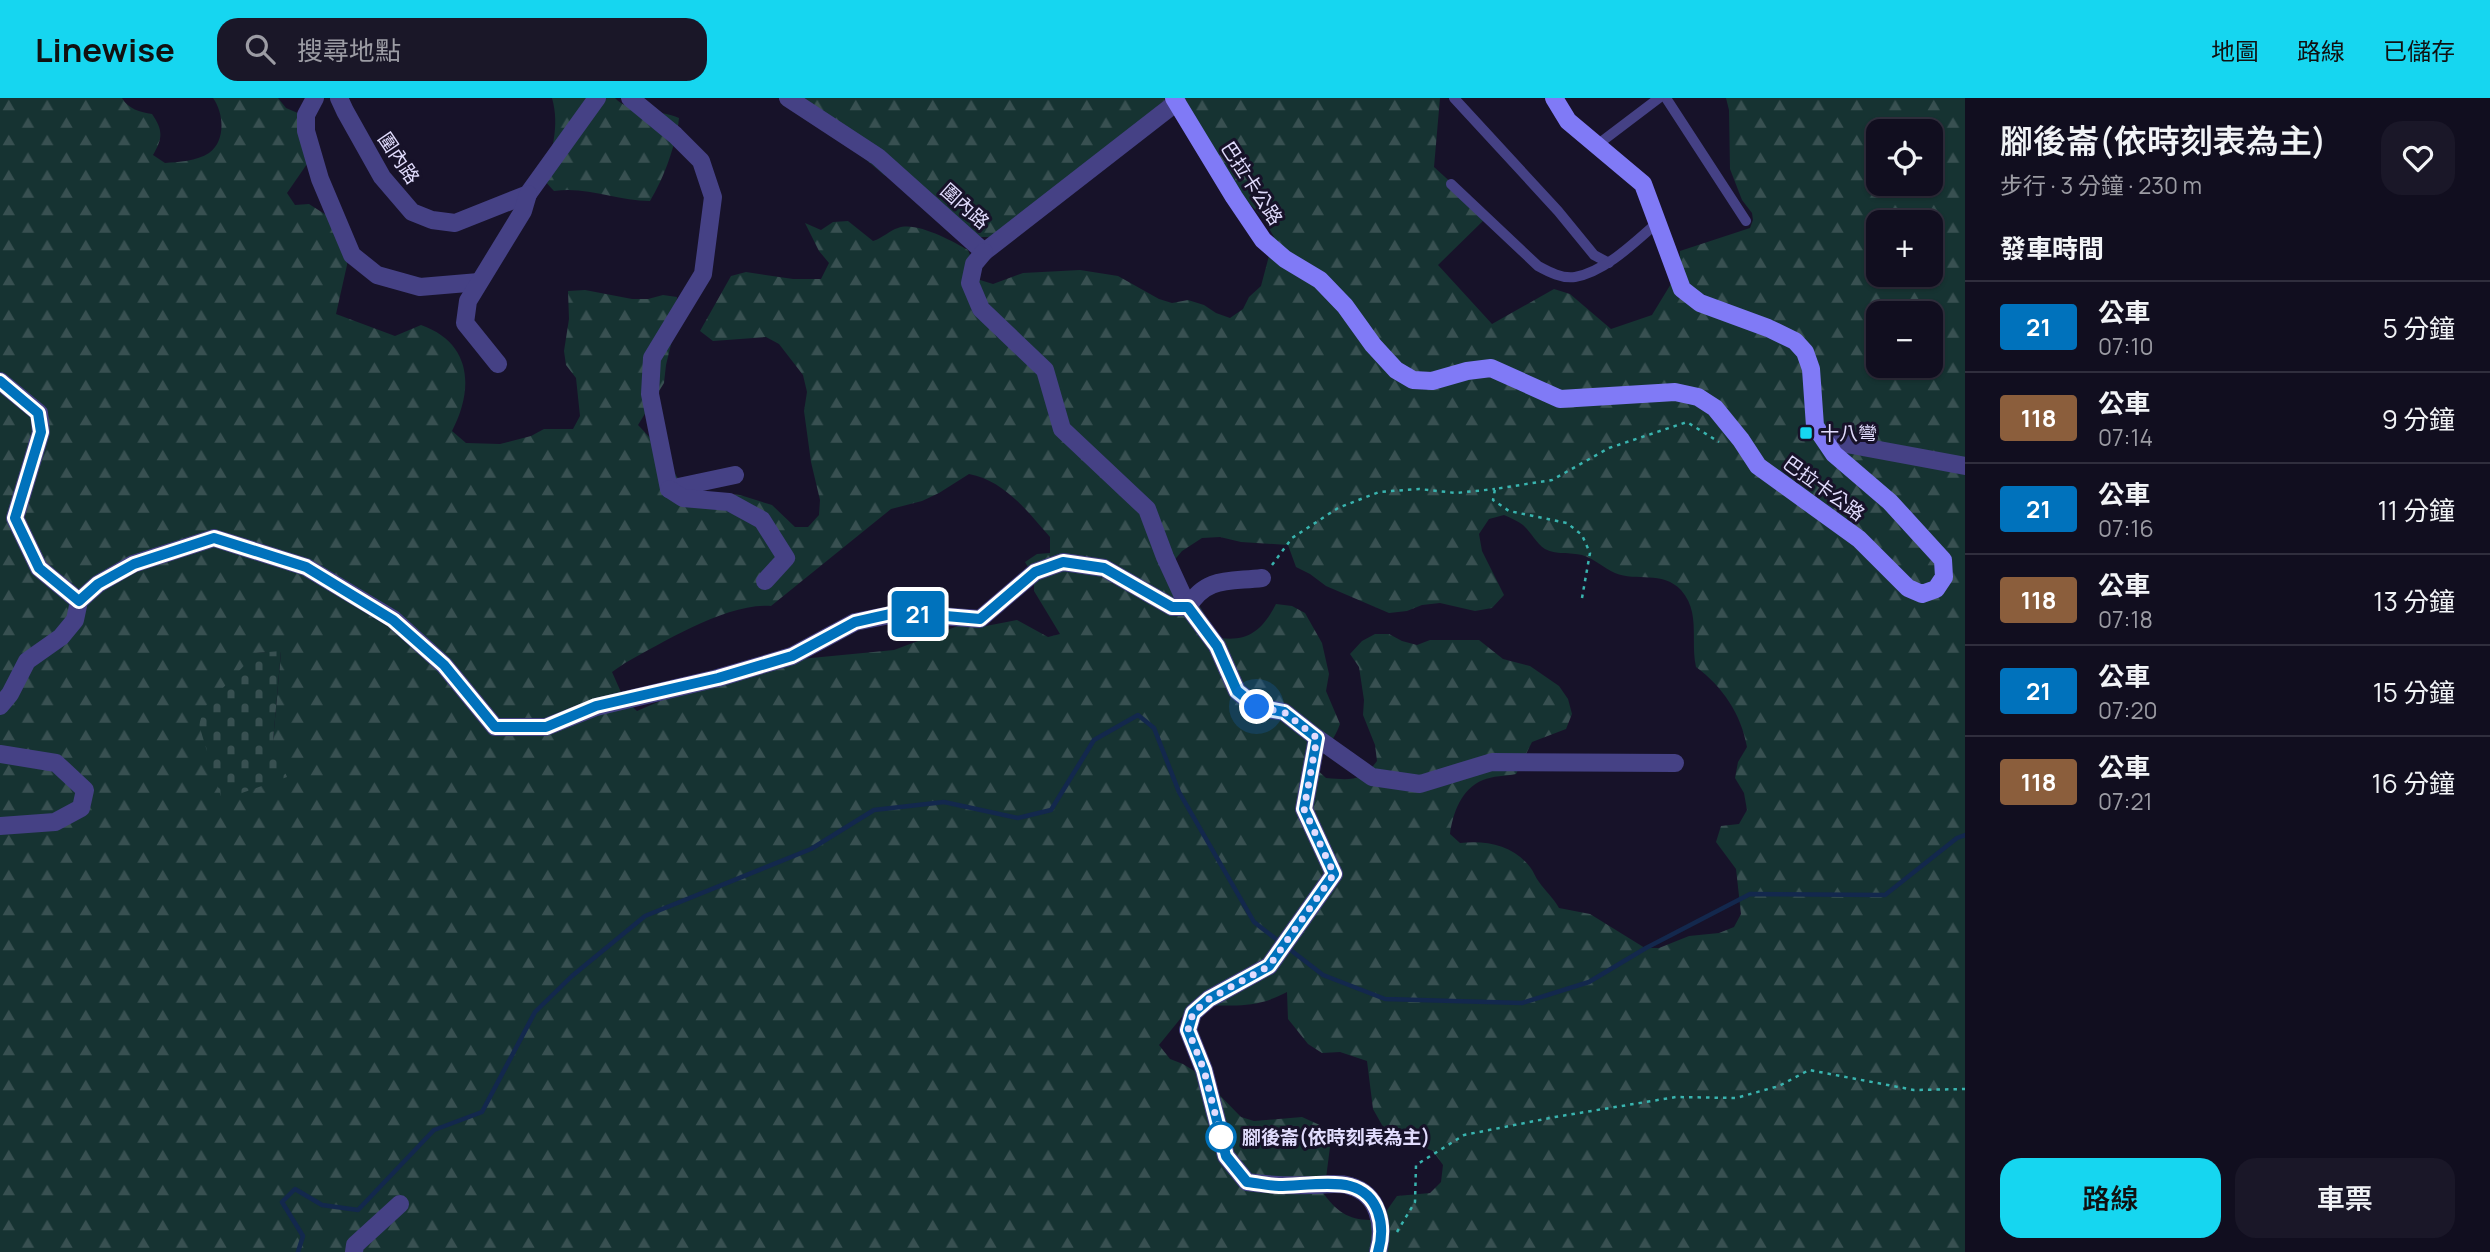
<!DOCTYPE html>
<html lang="zh-TW">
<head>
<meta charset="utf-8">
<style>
	body { margin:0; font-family:Manrope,"Noto Sans TC",sans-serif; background:#1a1728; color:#f1f3f6; height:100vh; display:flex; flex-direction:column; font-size:26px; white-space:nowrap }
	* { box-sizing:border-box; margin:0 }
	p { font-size:23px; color:#9c9ca4 }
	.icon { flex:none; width:38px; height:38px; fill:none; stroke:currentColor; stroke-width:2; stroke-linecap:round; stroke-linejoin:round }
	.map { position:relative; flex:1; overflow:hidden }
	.side { display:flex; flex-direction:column; background:#110e1f; width:525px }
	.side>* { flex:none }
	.badge { padding:0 14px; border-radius:5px; font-size:24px; line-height:46px }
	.tools { position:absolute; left:1866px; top:21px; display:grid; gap:14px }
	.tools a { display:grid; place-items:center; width:77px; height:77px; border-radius:14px; background:#110e1f; box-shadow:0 2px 5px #0004,0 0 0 2px #302e3d; font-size:35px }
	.you { position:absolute; width:35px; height:35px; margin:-18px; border:5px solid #fff; border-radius:50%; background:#1a73e8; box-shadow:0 0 0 10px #1a73e833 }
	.map>.badge { position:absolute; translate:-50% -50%; box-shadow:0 0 0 4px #fff }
	h2 { padding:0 35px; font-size:26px; line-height:63px }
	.round { display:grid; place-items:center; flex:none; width:74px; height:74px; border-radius:21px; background:#1a1728 }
	.head { display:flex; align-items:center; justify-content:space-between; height:119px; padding:0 35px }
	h1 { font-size:33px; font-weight:600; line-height:52px }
	.cta { display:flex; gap:14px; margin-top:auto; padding:14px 35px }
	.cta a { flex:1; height:80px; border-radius:21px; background:#16d6f0; color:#111; font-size:28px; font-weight:600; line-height:80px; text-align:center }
	.cta a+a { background:#1a1728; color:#f1f3f6 }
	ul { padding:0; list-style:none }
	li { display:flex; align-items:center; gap:21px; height:91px; padding:0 35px; border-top:2px solid #302e3d }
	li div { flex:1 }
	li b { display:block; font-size:26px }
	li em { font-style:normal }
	li .badge { min-width:77px; font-weight:700; text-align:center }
	header { display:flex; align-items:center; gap:42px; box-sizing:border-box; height:98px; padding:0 35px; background:#16d6f0; color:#111 }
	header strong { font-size:33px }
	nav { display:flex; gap:38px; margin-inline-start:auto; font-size:24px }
	.search { width:490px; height:63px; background:#1a1728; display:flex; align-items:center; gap:18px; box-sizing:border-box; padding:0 24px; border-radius:21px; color:#9c9ca4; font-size:26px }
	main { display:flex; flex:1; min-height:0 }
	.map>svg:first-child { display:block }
	.forest { fill:url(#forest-firs); fill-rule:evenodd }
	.cemetery { fill:url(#cemetery-stones) }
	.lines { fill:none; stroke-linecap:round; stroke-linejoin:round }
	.stream { stroke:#13284d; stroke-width:4.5 }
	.path { stroke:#39b4af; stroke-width:2.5; stroke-dasharray:3.5 5; stroke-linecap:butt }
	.lane { stroke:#454185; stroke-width:10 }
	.street { stroke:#454185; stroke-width:18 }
	.secondary { stroke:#807af6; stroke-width:18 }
	.line-casing { stroke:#fff; stroke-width:16 }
	.line { stroke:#0072bc; stroke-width:10 }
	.walk { stroke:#e1dcfd; stroke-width:7; stroke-dasharray:0 12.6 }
	.poi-dot { fill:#16d6f0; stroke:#171229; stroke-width:2.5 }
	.stop-dot { fill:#fff; stroke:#0072bc; stroke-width:3.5 }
	.labels { text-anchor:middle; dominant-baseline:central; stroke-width:6; stroke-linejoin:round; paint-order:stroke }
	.street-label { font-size:19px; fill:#e1dcfd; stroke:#171229 }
	.poi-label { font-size:19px; fill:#e1dcfd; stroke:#171229; text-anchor:start }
	.stop-label { font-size:19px; font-weight:bold; fill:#e1dcfd; stroke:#171229; text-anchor:start }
</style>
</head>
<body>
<header>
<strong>Linewise</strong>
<div class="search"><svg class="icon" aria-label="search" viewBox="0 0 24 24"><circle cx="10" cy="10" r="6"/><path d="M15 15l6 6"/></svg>搜尋地點</div>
<nav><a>地圖</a><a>路線</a><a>已儲存</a></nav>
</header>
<main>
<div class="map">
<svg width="1965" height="1154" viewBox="0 0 1965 1154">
	<defs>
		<pattern id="forest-firs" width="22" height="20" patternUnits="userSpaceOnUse" patternTransform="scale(1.75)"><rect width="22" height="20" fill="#163332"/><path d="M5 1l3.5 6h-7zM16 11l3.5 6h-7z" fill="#385051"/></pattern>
		<pattern id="cemetery-stones" width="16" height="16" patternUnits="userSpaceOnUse" patternTransform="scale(1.75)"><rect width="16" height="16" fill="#163332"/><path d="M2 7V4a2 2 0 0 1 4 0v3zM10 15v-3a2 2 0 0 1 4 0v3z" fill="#385051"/></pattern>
	</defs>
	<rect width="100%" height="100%" fill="#171229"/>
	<g class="forest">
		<path d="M0,0H122C128,11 140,14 152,16C163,32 163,40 153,57L165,65C178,64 197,63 209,55C226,43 224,15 213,0H278L286,10L300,16L307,66L287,95L295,107L309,106L334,122L349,147L347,167L336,216L395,238L421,227C472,245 474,291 452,333L466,345L500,346L531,338L544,331H573L580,318L576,280L566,267L564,253L569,221L568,193L585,192L632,201H648L663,197L677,199L674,234L666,267L664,285L638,327C657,346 672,368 684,392L740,397L772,407L795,429H808L819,417L820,402L811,364L804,313L807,294L803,277L779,246L766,239L713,243L700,233L731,178L746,174L793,181H821L829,165L819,153L805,125L821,132L833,124L848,123L873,143C883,140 890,132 898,130C916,123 952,143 968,152L980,182L993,186L1023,175L1080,172L1118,178L1159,201L1172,205L1188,202L1204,207L1216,215L1230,220L1243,211L1249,199L1261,188L1274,139L1263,120L1236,92L1184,0H1440L1434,69L1488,118L1438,167L1492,226L1554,191L1570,196L1611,231L1652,217L1680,171V153L1750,130L1753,122L1752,115L1742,102L1730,71L1729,12L1726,0H1965V1154H0ZM1878,33H1930V86H1878ZM1878,124H1930V177H1878ZM1878,215H1930V268H1878ZM969,376C1005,383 1027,413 1050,439V455L1037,456L1025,464L1034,479V493L1060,536L1048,539L1017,522L986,528L974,522L894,552L729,568L681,594L637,613L624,601L612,574L625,565C664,544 727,505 771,508L891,411L922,403L939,395ZM1504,417C1511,420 1518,423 1523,427C1531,434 1536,445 1545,451C1555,457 1571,454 1582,457C1595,461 1604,470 1615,475C1637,484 1662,472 1681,492C1701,515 1690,542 1696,569C1723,589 1741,616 1747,649L1738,664L1735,680L1744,695L1747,712L1739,726L1721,728L1716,744L1736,771L1741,816L1734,829L1719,835L1689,838L1659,850H1645L1590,816L1559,810C1552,798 1546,794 1539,784C1535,779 1534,774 1530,769C1513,747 1486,742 1460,745L1450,736C1453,715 1461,691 1483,682C1492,678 1506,678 1516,676L1532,644L1566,631L1572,616L1568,601L1559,588L1530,568L1503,561L1479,542H1430L1417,547L1402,543L1389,536H1375L1362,543L1350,556L1359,569L1364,602L1363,617L1375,647L1377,663C1362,684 1350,682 1326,680L1314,669C1323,654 1334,643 1340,626L1326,593L1329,576L1322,545L1305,515L1292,508L1276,506C1263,531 1249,544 1220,540L1172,465L1182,453L1202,440L1220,439L1241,444L1288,447L1296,469L1310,476L1326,488L1389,515L1407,513L1422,507L1440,505L1475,513L1492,510L1504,497L1482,453L1479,436L1489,421ZM281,554L273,643L256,555ZM1287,894L1288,921L1308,946L1322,955L1340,954L1367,963L1373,1011L1382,1027L1395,1039L1433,1053L1443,1067L1441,1084L1430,1095L1397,1098L1380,1122C1353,1123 1340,1118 1324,1096L1331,1041L1322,1028L1302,1019L1254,1023L1241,1019L1199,976L1183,966L1170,961L1159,947L1189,910C1228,903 1248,915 1287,894Z"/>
		<path d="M552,0H615C629,16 660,11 679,20C676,47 664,80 650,103C617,103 587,88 554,93L543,81C552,54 560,28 552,0Z"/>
		<path d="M793,0H1167L1014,131L997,139H980L954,120L945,107L932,97L884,77Z"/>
	</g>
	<path class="cemetery" d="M281,553L273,643L287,679L222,702L199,627L204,610L256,555Z"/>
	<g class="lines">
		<g class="stream">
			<path d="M1288,850L1323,877L1385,901L1522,905L1589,884L1646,850L1750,796L1885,797L1957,740L1965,737"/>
			<path d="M298,1154L303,1138L282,1104L295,1091L322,1107L358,1112L434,1032L482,1014L535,914L572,878L645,818L811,751L874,712L944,704L1018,720L1051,712L1094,642L1138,617L1154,630L1179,694L1254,824L1281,845"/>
		</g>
		<g class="path">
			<path d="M1272,467L1292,440L1338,410L1379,394L1419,391L1456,395L1495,391"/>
			<path d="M1582,500L1590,455L1582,437L1567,425L1509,413L1493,402L1495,391L1552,382L1609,350L1687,324L1719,344"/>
			<path d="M1397,1134L1415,1104L1416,1067L1464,1037L1555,1019L1676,999L1736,1000L1779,988L1809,972L1914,992L1965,991"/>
		</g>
		<g class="lane">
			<path d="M1454,0L1558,113L1594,157L1609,165"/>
			<path d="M1666,0L1746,123"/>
			<path d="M1597,47L1659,0"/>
			<path d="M1451,86L1538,168C1549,174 1562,181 1575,179C1605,174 1635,144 1658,124"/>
		</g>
		<g class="street">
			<path d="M315,0L306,17V33L320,81L352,157L377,177L420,189L479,184"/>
			<path d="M339,0L345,13L382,79L412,114L432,122L455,125L528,96L597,0"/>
			<path d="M630,0L675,37L701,63L713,99L703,176L652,260L650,296L669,391L735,377"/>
			<path d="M788,0L878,59L984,154L1177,4"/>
			<path d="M984,154L974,166L970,185L981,211L1045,272L1062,331L1147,411L1165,459L1188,509L1217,548L1237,593L1257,609L1284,614L1317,640L1304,711L1334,776L1269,868L1209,901L1193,915L1188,932L1204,972L1226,1058L1247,1084C1269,1087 1290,1088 1312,1087C1324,1087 1339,1084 1350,1088C1379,1096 1385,1128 1378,1154"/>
			<path d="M498,266L465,225L468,203L523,113L528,96"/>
			<path d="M0,283L39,315L41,334L15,420L39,470L79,503"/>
			<path d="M1825,342L1965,368"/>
			<path d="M669,391L683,400L729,404L762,422L786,460L765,483"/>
			<path d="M0,608L10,596L27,563L61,539L75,522L79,503L98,486L133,466L214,440L306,469L393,521L444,567L495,629H546L596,609L718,580L792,558L855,524L900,515L980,521L1035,474L1063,464L1104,470L1172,509H1188C1206,478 1230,484 1262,480"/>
			<path d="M1317,640L1372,679L1420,686L1492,664L1675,665"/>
			<path d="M0,656L56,665L85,692L81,710L55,724L0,728"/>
			<path d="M354,1154L355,1147L400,1106"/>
		</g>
		<path class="secondary" d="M1174,0L1234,99L1263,142L1285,161L1320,182L1345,208L1373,247L1396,272L1413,282L1432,283L1467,273L1491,270L1560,301L1675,294L1698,299L1715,310L1741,342L1758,368L1859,441L1908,490L1922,496L1936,491L1944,479L1943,462L1890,404L1834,356L1815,328L1811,271L1805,254L1795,243L1768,230L1700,205L1682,191L1643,86L1568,23L1554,0"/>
	</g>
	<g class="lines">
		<g class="line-casing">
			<path id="line" d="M0,283L38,315L41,334L15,420L39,470L79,503L98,486L134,466L214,440L306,469L393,522L444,567L495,629H546L596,608L718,580L792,558L855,524L877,519L900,514L980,521L1035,474L1063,464L1104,470L1172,509H1188L1217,548L1237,593L1257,609L1284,614L1317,640L1304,711L1334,776L1269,868L1209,901L1193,915L1188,932L1204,972L1226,1058L1247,1084C1258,1085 1269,1088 1279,1088C1298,1088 1333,1083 1350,1088C1379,1096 1386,1127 1378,1154"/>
		</g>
		<use href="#line" class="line"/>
		<path class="walk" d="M1221,1039L1204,972L1188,932L1193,915L1209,901L1269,868L1334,776L1304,711L1317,640L1284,614L1257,609"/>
	</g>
	<rect class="poi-dot" x="1799" y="328" width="14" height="14" rx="3.5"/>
	<circle class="stop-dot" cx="1221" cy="1039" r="14"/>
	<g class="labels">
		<g class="street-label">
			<text transform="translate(399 60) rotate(56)">圍內路</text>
			<text transform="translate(1252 85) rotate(57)">巴拉卡公路</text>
			<text transform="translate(965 108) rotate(42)">圍內路</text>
			<text transform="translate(1824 390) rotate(36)">巴拉卡公路</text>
		</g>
		<g class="poi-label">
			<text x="1820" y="335">十八彎</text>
		</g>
		<g class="stop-label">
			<text x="1242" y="1039">腳後崙(依時刻表為主)</text>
		</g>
	</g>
</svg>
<div class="tools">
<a><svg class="icon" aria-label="locate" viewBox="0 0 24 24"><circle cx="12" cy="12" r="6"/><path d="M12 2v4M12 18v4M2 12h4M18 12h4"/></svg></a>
<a>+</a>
<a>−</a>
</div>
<div class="you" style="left:1257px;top:609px"></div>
<b class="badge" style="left:918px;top:516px;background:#0072bc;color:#fff">21</b>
</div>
<section class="side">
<div class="head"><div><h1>腳後崙(依時刻表為主)</h1><p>步行 · 3 分鐘 · 230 m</p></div><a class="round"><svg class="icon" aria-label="heart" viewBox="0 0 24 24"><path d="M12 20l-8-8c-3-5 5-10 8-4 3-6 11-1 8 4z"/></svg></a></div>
<h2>發車時間</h2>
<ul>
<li><span class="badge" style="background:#0072bc;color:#fff">21</span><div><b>公車</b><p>07:10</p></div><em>5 分鐘</em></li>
<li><span class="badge" style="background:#8b5e3c;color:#fff">118</span><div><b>公車</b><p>07:14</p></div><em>9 分鐘</em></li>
<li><span class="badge" style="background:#0072bc;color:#fff">21</span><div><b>公車</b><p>07:16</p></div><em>11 分鐘</em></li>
<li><span class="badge" style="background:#8b5e3c;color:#fff">118</span><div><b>公車</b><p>07:18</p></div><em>13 分鐘</em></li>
<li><span class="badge" style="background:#0072bc;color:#fff">21</span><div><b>公車</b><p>07:20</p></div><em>15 分鐘</em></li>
<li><span class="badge" style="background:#8b5e3c;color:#fff">118</span><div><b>公車</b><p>07:21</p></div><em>16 分鐘</em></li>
</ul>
<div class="cta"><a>路線</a><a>車票</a></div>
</section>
</main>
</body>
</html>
